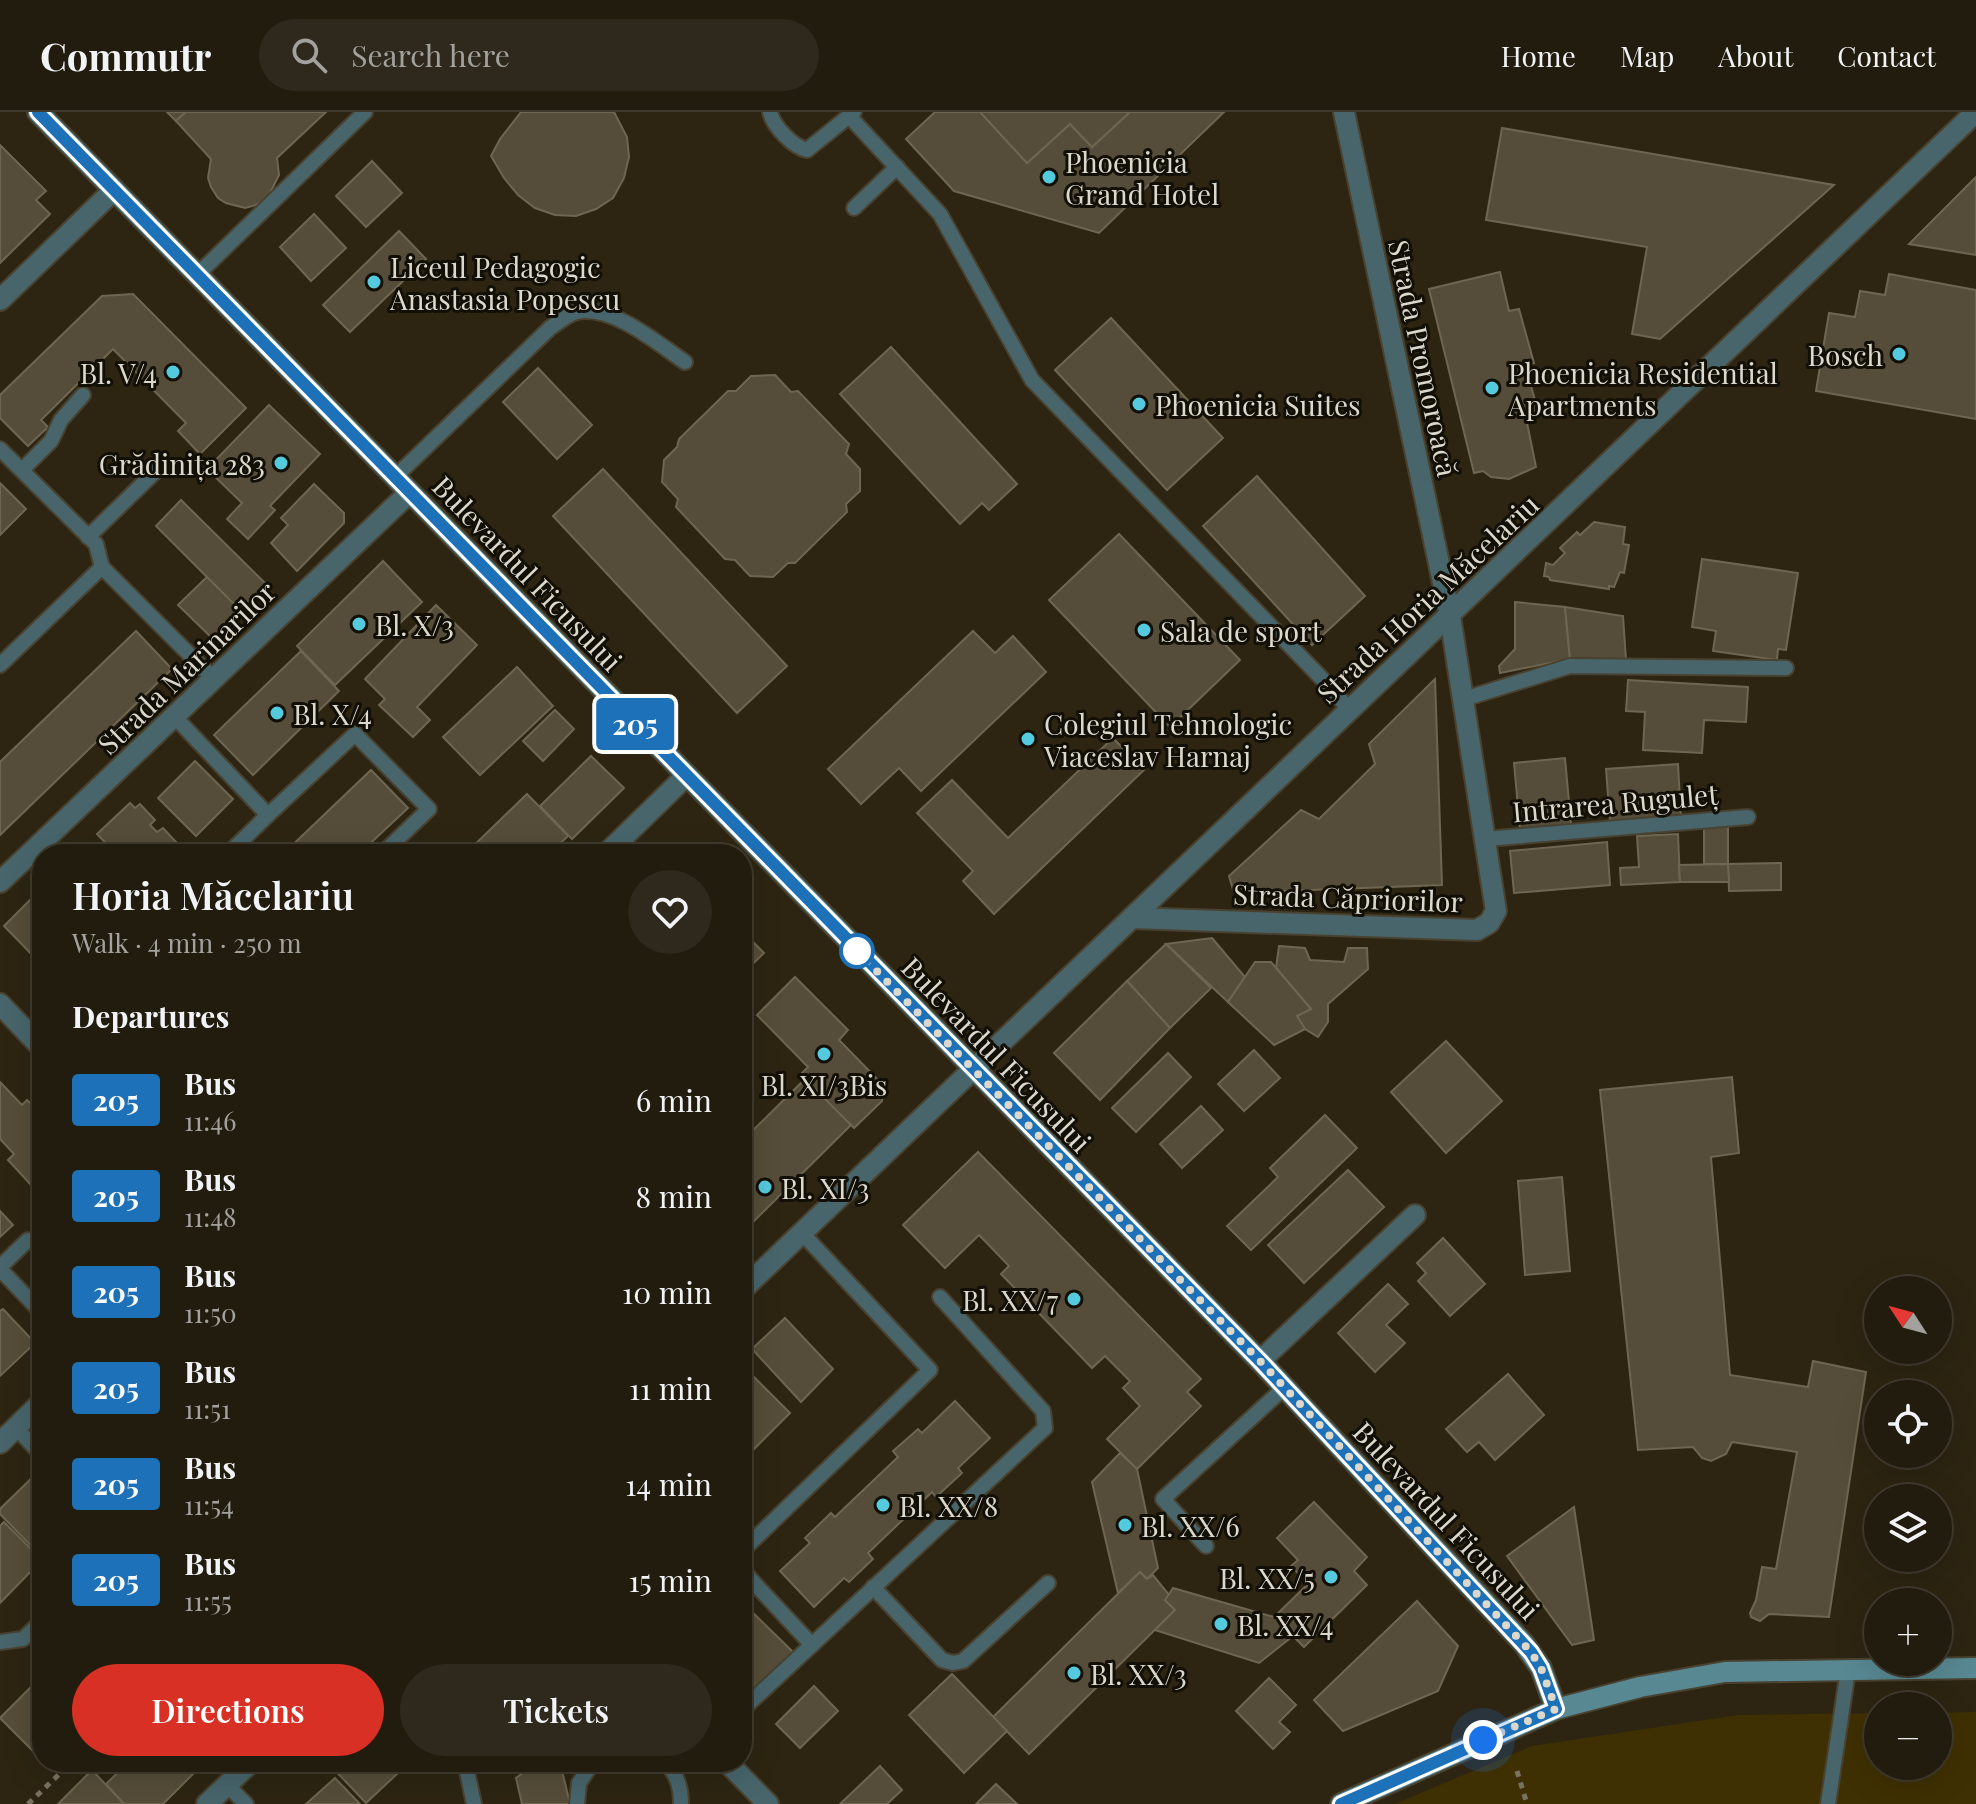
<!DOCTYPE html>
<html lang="en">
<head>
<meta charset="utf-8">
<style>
	body { margin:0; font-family:"Playfair Display",serif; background:#2e291c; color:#f1f3f6; height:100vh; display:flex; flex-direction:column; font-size:30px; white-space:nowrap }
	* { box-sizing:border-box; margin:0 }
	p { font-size:26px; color:#a2a19e }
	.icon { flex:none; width:44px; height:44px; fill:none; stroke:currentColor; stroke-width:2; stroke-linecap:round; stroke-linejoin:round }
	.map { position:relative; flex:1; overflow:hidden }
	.panel { position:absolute; left:32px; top:732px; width:720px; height:928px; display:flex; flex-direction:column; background:#221c0e; border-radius:32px; box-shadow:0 8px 32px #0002,0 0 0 2px #3f3a2e }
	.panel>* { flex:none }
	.badge { padding:0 16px; border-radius:6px; font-size:28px; line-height:52px }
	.needle { width:52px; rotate:306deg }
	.fabs { position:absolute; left:1864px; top:1164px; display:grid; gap:16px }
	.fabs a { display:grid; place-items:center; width:88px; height:88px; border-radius:50%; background:#221c0e; box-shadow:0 8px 32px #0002,0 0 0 2px #3f3a2e; font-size:40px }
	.you { position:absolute; width:40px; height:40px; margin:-20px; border:6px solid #fff; border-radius:50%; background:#1a73e8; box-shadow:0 0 0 12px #1a73e833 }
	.map>.badge { position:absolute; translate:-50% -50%; box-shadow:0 0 0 4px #fff }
	h2 { padding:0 40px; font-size:30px; line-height:72px }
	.round { display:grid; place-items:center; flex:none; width:84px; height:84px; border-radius:42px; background:#2e291c }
	.headline { display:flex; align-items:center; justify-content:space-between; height:136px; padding:0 40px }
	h1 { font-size:38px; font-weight:600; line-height:60px }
	.primary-button { display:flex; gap:16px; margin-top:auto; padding:16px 40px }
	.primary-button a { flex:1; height:92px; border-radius:48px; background:#d93025; color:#fff; font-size:32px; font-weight:600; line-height:92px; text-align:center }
	.primary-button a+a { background:#2e291c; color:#f1f3f6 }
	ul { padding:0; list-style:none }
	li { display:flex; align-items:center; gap:24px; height:96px; padding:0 40px }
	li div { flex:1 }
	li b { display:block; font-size:30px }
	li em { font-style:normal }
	li .badge { min-width:88px; font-weight:700; text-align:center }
	header { display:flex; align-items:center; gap:48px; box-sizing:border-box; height:112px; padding:0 40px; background:#221c0e; border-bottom:2px solid #3f3a2e }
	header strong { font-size:38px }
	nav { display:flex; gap:44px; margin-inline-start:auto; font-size:28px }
	.search { width:560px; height:72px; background:#2e291c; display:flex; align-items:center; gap:20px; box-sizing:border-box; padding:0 28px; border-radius:44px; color:#a2a19e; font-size:30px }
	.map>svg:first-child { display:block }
	.green { fill:#3f3003 }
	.building { fill:#554d39; stroke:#6f6651; stroke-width:2 }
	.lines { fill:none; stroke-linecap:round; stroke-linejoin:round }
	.lane-casing { stroke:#494230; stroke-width:18 }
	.street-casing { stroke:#494230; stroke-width:24 }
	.secondary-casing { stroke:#494230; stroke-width:24 }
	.path { stroke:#797262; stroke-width:5; stroke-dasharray:6 6; stroke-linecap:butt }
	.lane { stroke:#47656b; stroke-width:14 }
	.street { stroke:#47656b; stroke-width:20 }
	.secondary { stroke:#588892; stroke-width:20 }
	.line-casing { stroke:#fff; stroke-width:18 }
	.line { stroke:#1d71b8; stroke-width:12 }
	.walk { stroke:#ddd8cc; stroke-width:8; stroke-dasharray:0 14.4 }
	.poi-dot { fill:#54cade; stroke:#120f07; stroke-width:3 }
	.stop-dot { fill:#fff; stroke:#1d71b8; stroke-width:4 }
	.labels { text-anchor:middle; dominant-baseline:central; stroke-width:6; stroke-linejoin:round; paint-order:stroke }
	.poi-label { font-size:28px; fill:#ddd8cc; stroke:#120f07; text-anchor:start }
	.street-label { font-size:28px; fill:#ddd8cc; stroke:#120f07 }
</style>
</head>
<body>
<header>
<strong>Commutr</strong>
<div class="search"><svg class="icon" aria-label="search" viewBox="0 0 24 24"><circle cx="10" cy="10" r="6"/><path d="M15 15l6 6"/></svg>Search here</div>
<nav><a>Home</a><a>Map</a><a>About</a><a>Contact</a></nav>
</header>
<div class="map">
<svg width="1976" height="1692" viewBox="0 0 1976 1692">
	<rect width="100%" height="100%" fill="#2d2512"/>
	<path class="green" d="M1976,1600V1692H1395L1532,1634L1738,1603L1878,1601V1654H1938V1601Z"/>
	<g class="building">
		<path d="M167,0H186L176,9Z"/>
		<path d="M186,0H326L277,46L279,63L268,85L256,93L245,96L226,91L218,86L211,75L208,66L211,47L176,9Z"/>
		<path d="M521,0H614L627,25L629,45L624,66L613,86L596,97L576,104L555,103L535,96L518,83L504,66L491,44L500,27Z"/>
		<path d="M935,0H980L1027,51L1070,12L1092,35L1130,0H1224L1099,121L954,79L906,27Z"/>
		<path d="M980,0H1130L1092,35L1070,12L1027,51Z"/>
		<path d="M1502,16L1834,73L1660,227L1632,222L1647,135L1486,108Z"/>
		<path d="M0,33L46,79L36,88L50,102L0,151Z"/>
		<path d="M372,49L402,81L366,115L336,84Z"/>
		<path d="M1976,65V143L1909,132Z"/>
		<path d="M314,102L346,136L311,169L280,135Z"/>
		<path d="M399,119L426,147L350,220L323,193Z"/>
		<path d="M1500,160L1509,199L1519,197L1534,251L1525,254L1538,298L1525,301L1536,355L1509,367L1491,365L1483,359L1474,361L1429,177Z"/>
		<path d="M1889,162L1976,178V307L1816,279L1829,201L1855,205L1860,179L1885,183Z"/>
		<path d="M133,182L246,296L200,342L178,319L186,311L113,237L41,308L48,315L28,334L0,306V283L102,184Z"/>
		<path d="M1111,206L1223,326L1167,378L1055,258Z"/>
		<path d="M891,235L1017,372L989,398L982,391L960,412L840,282Z"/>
		<path d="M538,256L592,313L557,347L503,290Z"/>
		<path d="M775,263L791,280L798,279L849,332L846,342L860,357V379L846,392L847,400L795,451H788L773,465L750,464L735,448L725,447L676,395L678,387L662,370L664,348L677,335L679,327L728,279H736L751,264Z"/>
		<path d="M269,293L320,342L270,394L275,398L248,427L227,407L242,391L207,357Z"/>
		<path d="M603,357L787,554L737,601L553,404Z"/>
		<path d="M1257,364L1365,484L1312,533L1203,414Z"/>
		<path d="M0,371L26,397L0,423Z"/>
		<path d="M314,372L344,401V411L297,459L271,431L288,413L281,406Z"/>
		<path d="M181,388L266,472L240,498L156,414Z"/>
		<path d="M1594,410L1625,415L1623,432L1629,433L1624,461L1620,460L1614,475L1609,474V477L1550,468L1549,465L1544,464L1546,451L1553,453L1565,441L1560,436L1577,420L1580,423Z"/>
		<path d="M1119,422L1240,548L1170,615L1049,488Z"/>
		<path d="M1702,447L1798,461L1786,538L1778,537L1777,548L1713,539L1716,519L1692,515Z"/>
		<path d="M383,449L422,490L335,573L297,534Z"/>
		<path d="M207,465L240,498L212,526L178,493Z"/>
		<path d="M1515,490L1565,495L1570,547L1500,561L1499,554L1515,537Z"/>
		<path d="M436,493L477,533L417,595L430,608L413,625L379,593L385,587L365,567Z"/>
		<path d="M1565,495L1623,504L1626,548L1570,547Z"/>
		<path d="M136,519L172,557L0,723V650Z"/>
		<path d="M973,519L995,541L1013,524L1046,560L921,679L899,656L861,692L828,657Z"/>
		<path d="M301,539L339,579L253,663L214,623Z"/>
		<path d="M517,555L553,594L480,663L443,625Z"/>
		<path d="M1435,567L1442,773L1234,781L1229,764L1301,698L1319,707L1375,652L1369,632Z"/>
		<path d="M1628,568L1748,575L1746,610L1704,608L1702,641L1643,638L1645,600L1626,599Z"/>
		<path d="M555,598L574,617L543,649L523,629Z"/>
		<path d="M1113,626L1144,658L994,802L963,769L973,759L917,701L952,668L1008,726Z"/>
		<path d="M591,644L624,676L572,727L540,694Z"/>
		<path d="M1565,646L1571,712L1520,717L1514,651Z"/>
		<path d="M195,649L233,687L196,724L158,686Z"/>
		<path d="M1678,652L1681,706L1610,710L1606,657Z"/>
		<path d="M371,658L408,696L359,742H283Z"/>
		<path d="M527,682L568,724L549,742H465Z"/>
		<path d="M130,691L135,696L140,692L155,708L150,713L157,720L163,716L176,730L170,735L177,742H116L97,722Z"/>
		<rect x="1704" y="715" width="24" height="37"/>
		<path d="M1678,722L1680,770L1621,773L1620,756L1639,755L1637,724Z"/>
		<path d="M1607,730L1610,773L1514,781L1510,739Z"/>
		<path d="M1781,751V778L1729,779L1728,752Z"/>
		<path d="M1728,752L1729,770H1680L1679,753Z"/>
		<path d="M42,776V853L4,814Z"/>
		<path d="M742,819L764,841L742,862Z"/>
		<path d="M1212,826L1245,865L1228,890L1166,832Z"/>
		<path d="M1166,832L1211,876L1170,916L1127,869Z"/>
		<path d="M1279,834L1305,836L1310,848L1344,850L1348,836H1367L1368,857L1328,892V910L1318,925L1305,917L1297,904L1311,897L1276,856Z"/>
		<path d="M1255,850H1271L1311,897L1297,904L1305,917L1274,933L1228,890Z"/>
		<path d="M795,865L848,918L839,928L883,973L882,989L854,1016L805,967L801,962L808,955L757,903Z"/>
		<path d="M1127,869L1170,916L1100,988L1054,941Z"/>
		<path d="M1446,929L1502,989L1446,1041L1391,980Z"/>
		<path d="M1254,938L1280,966L1244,999L1218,972Z"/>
		<path d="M1168,941L1191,965L1136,1020L1112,996Z"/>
		<path d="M1732,965L1739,1041L1711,1045L1730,1263L1808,1275L1813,1249L1866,1260L1829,1505L1769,1502L1760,1509L1751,1505L1750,1501L1756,1488L1762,1455L1776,1457L1797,1340L1732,1330L1726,1342L1711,1349L1702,1346L1693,1335L1638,1338L1600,978Z"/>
		<path d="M805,967L851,1013L742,1121V1029Z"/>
		<path d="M0,970L22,993L27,988L42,1003V1085L8,1048L14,1042L0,1027Z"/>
		<path d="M1201,994L1223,1018L1182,1056L1160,1032Z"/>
		<path d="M1325,1003L1357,1036L1251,1138L1227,1114L1278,1065L1270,1056Z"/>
		<path d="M978,1040L1201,1267L1187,1280L1201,1294L1137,1357L1107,1327L1140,1294L1123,1276L1130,1269L1105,1244L1092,1256L1001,1162L1009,1154L979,1123L945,1156L903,1113Z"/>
		<path d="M1348,1058L1384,1095L1304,1171L1268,1133Z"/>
		<path d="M1562,1065L1570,1159L1525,1163L1518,1069Z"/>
		<path d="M0,1099L13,1113L0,1125Z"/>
		<path d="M1443,1126L1485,1172L1450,1204L1418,1169L1426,1161L1417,1151Z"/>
		<path d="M1388,1172L1408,1192L1386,1213L1405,1231L1375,1260L1338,1221Z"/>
		<path d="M3,1197L35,1231L0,1264V1199Z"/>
		<path d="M785,1206L833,1257L801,1290L752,1237Z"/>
		<path d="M1508,1262L1544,1303L1495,1348L1479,1330L1467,1340L1446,1317Z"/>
		<path d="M753,1264L790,1301L742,1349V1275Z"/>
		<path d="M955,1289L990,1326L958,1356L962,1361L936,1385L932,1380L868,1441L873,1447L849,1470L844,1466L814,1495L780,1459L810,1431L805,1426L831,1401L835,1405L898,1345L893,1339L918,1317L922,1321Z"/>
		<path d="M1120,1341L1137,1357L1158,1456L1147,1467L1140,1460L1118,1481L1092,1370Z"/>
		<path d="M38,1360L42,1364V1445L0,1402V1397Z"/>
		<path d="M1314,1390L1367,1445L1354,1459L1367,1473L1304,1535L1274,1505L1308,1472L1291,1454L1298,1448L1277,1426Z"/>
		<path d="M1574,1395L1594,1528L1572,1533L1507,1444Z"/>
		<path d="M4,1410L42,1448L0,1491V1414Z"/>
		<path d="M1140,1460L1147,1467L1153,1463L1170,1484L1165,1488L1175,1498L1029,1642L993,1605Z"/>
		<path d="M1173,1476L1274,1505L1293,1524L1259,1551L1155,1518L1175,1498L1165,1488Z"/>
		<path d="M1417,1489L1458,1534L1438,1579L1343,1619L1314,1588Z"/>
		<path d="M742,1490L793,1540L752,1582L742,1572Z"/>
		<path d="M952,1562L1007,1619L964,1661L909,1603Z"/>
		<path d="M41,1565L42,1567L41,1647L0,1606Z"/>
		<path d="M1269,1566L1296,1593L1279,1610L1290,1620L1273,1637L1236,1599Z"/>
		<path d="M814,1574L838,1599L800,1636L776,1612Z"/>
		<path d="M129,1650H205L163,1692H124L106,1672Z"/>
		<path d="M327,1650H386L397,1662L366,1691Z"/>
		<path d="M538,1650H560L570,1692H522L516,1666Z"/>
		<path d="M880,1654L902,1678L887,1692H840Z"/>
		<path d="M92,1658L124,1692H58Z"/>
		<path d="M335,1666L360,1692H306Z"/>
		<path d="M996,1672L1017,1692H976Z"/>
	</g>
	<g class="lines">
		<g class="lane-casing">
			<g id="lane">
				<path d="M770,0C773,14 793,35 807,38L854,0"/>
				<path d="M849,4L940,102L1032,268L1334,579L1349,598"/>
				<path d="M854,96L897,55"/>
				<path d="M197,163L365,0"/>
				<path d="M0,337L96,432L102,455"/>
				<path d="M22,358L51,329L61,308L83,283"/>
				<path d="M395,365L550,216C558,211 568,202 577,200C612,192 658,232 685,250"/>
				<path d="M88,425L161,354"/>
				<path d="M0,553L102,455L214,567"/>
				<path d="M1464,587L1570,554L1786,556"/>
				<path d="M174,604L268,703L355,622L429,697L382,742"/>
				<path d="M1486,727L1748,705"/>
				<path d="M228,742L268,703"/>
				<path d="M0,1155L28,1128"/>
				<path d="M0,1157L42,1201"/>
				<path d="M16,1316L42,1343"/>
				<path d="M1206,1434L1163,1387L1285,1275"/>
				<path d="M742,1439L930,1258L802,1121"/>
				<path d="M742,1458L812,1533"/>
				<path d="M873,1475L942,1548L953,1551L963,1549L1048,1471"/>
				<path d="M0,1530L23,1527L42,1509"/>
				<path d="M742,1598L1045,1316L1043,1299L940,1185"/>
				<path d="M666,1650C677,1663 681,1675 681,1692"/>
				<path d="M466,1655L474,1692"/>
				<path d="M227,1673L246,1692"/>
				<path d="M577,1692L579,1671L593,1650"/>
				<path d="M1828,1692L1848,1558"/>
			</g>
		</g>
		<g class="street-casing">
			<g id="street">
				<path d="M0,188L114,78"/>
				<path d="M606,742L686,664"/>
				<path d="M0,770L410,380"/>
				<path d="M1132,806L1477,818L1489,811L1496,799L1450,504L1344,0"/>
				<path d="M0,892L42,936"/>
				<path d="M742,1178L1976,0"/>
				<path d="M1260,1249L1415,1103"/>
				<path d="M0,1331L42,1290"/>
				<path d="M727,1650L768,1692"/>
				<path d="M207,1692L251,1650"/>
			</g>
		</g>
		<g class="secondary-casing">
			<g id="secondary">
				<path d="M38,0L1260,1249L1524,1532L1541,1556L1556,1597"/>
				<path d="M1341,1692L1556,1597L1640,1575L1725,1560L1976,1556"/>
			</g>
		</g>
		<g class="path">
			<path d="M1517,1659L1527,1692"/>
			<path d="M28,1692L72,1650"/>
		</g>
		<use href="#lane" class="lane"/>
		<use href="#street" class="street"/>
		<use href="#secondary" class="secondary"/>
	</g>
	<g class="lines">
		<g class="line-casing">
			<path id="line" d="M38,0L1260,1249L1531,1540L1541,1556L1556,1597L1341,1692"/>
		</g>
		<use href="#line" class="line"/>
		<path class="walk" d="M857,839L1260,1249L1531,1540L1541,1556L1556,1597L1483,1628"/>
	</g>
	<g class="poi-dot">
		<circle cx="1049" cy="65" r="8"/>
		<circle cx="374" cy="170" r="8"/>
		<circle cx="1899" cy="242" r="8"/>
		<circle cx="173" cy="260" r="8"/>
		<circle cx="1492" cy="276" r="8"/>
		<circle cx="1139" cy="292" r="8"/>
		<circle cx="281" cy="351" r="8"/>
		<circle cx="359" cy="512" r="8"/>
		<circle cx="1144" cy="518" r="8"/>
		<circle cx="277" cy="601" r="8"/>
		<circle cx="1028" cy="627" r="8"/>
		<circle cx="824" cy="942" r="8"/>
		<circle cx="765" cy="1075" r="8"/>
		<circle cx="1074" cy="1187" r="8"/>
		<circle cx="883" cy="1393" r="8"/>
		<circle cx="1125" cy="1413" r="8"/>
		<circle cx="1331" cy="1465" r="8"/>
		<circle cx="1221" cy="1512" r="8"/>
		<circle cx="1074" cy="1561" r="8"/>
	</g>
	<circle class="stop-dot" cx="857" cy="839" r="16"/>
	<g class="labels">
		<g class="poi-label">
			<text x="1065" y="49">Phoenicia<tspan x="1065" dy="32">Grand Hotel</tspan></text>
			<text x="390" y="154">Liceul Pedagogic<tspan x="390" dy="32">Anastasia Popescu</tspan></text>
			<text x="1883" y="242" text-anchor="end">Bosch</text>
			<text x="157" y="260" text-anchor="end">Bl. V/4</text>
			<text x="1508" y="260">Phoenicia Residential<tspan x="1508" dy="32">Apartments</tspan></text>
			<text x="1155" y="292">Phoenicia Suites</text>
			<text x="265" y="351" text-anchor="end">Grădinița 283</text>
			<text x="375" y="512">Bl. X/3</text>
			<text x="1160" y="518">Sala de sport</text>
			<text x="293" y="601">Bl. X/4</text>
			<text x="1044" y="611">Colegiul Tehnologic<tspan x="1044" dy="32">Viaceslav Harnaj</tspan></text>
			<text x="824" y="972" text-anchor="middle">Bl. XI/3Bis</text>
			<text x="781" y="1075">Bl. XI/3</text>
			<text x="1058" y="1187" text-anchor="end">Bl. XX/7</text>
			<text x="899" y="1393">Bl. XX/8</text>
			<text x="1141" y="1413">Bl. XX/6</text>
			<text x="1315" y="1465" text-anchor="end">Bl. XX/5</text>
			<text x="1237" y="1512">Bl. XX/4</text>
			<text x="1090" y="1561">Bl. XX/3</text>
		</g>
		<g class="street-label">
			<text transform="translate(1424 246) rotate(78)">Strada Promoroacă</text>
			<text transform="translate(528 461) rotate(46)">Bulevardul Ficusului</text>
			<text transform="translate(1427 486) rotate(-43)">Strada Horia Măcelariu</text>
			<text transform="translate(186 555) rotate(-44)">Strada Marinarilor</text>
			<text transform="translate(1615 690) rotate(-5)">Intrarea Ruguleț</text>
			<text transform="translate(1348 785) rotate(2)">Strada Căpriorilor</text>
			<text transform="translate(997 942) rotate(46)">Bulevardul Ficusului</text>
			<text transform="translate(1447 1408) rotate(47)">Bulevardul Ficusului</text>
		</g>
	</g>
</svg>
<div class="fabs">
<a><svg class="needle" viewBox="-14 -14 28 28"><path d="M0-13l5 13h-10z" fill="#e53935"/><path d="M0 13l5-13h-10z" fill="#a2a19e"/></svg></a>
<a><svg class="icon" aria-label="locate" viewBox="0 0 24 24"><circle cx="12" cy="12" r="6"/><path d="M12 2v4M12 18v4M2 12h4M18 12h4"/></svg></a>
<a><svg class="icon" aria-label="layers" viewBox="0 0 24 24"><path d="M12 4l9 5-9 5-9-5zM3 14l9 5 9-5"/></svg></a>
<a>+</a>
<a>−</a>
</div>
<div class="you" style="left:1483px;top:1628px"></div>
<b class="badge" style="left:635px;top:612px;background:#1d71b8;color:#fff">205</b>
<section class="panel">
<div class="headline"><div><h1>Horia Măcelariu</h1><p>Walk · 4 min · 250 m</p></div><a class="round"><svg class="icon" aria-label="heart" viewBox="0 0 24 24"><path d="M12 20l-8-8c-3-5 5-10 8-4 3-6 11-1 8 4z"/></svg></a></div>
<h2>Departures</h2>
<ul>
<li><span class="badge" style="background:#1d71b8;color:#fff">205</span><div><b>Bus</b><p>11:46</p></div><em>6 min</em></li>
<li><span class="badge" style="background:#1d71b8;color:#fff">205</span><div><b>Bus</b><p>11:48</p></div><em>8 min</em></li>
<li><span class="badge" style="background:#1d71b8;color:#fff">205</span><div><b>Bus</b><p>11:50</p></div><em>10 min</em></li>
<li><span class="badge" style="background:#1d71b8;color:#fff">205</span><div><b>Bus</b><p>11:51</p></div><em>11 min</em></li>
<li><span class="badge" style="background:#1d71b8;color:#fff">205</span><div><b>Bus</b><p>11:54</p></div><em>14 min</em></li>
<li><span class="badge" style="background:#1d71b8;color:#fff">205</span><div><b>Bus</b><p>11:55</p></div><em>15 min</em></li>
</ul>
<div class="primary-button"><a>Directions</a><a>Tickets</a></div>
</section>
</div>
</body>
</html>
